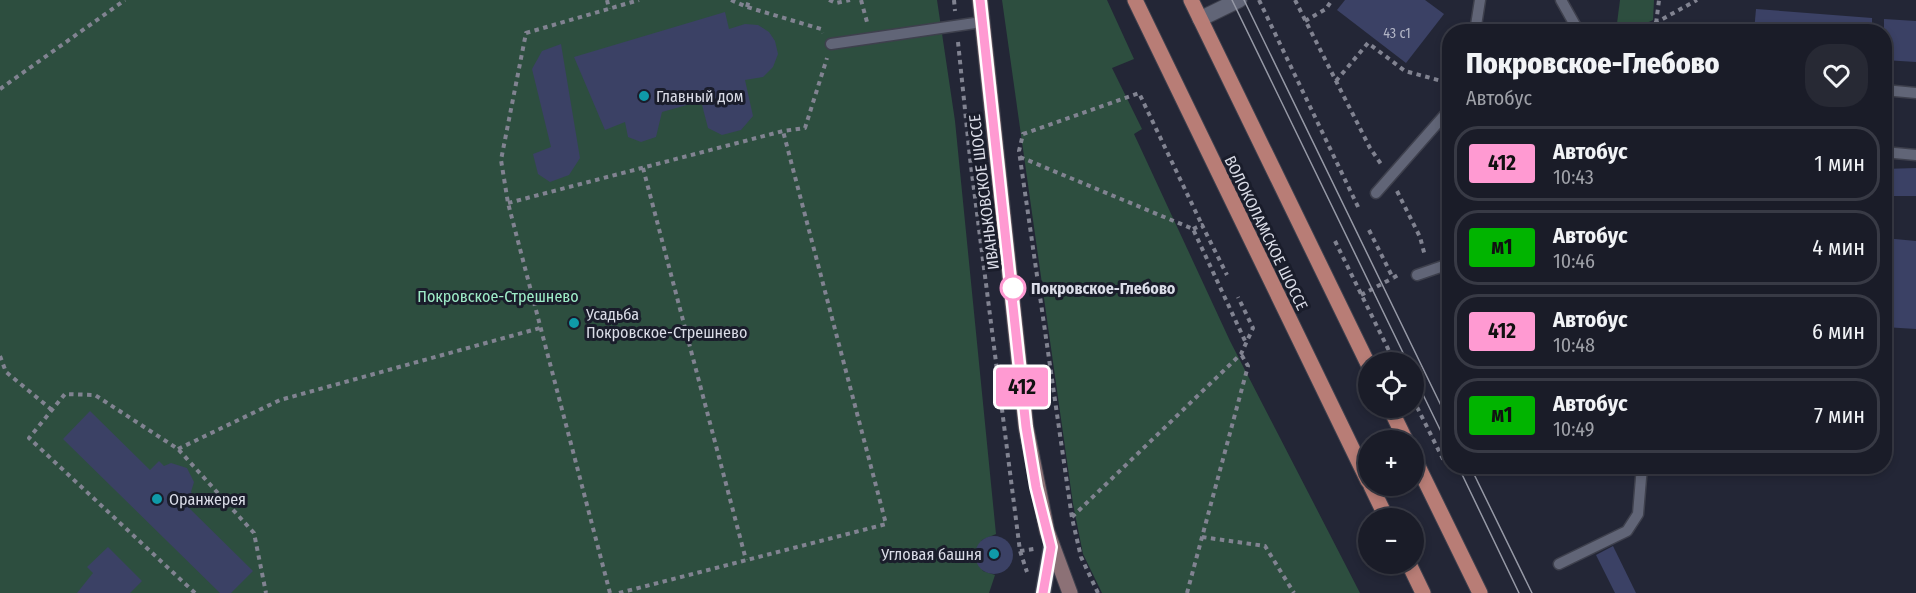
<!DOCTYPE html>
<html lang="ru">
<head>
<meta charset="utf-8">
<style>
	body { margin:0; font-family:"Fira Sans Condensed",sans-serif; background:#272934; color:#f1f3f6; height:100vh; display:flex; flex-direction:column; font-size:22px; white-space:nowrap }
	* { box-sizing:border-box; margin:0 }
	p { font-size:20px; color:#9fa1a8 }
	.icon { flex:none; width:33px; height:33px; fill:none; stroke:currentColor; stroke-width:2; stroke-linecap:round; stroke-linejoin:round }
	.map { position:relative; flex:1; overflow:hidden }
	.details { position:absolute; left:1442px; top:24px; width:450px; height:450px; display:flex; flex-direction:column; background:#1a1c28; border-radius:24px; box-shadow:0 3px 9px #0003,0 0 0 2px #383a45 }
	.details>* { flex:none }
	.badge { padding:0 12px; border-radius:4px; font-size:21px; line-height:39px }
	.fabs { position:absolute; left:1358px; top:352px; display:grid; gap:12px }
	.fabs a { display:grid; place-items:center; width:66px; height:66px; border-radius:50%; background:#1a1c28; box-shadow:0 3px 9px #0003,0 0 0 2px #383a45; font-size:30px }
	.map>.badge { position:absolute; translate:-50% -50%; box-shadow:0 0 0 3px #fff }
	.round { display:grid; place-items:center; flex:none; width:63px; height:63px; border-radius:24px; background:#272934 }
	.overview { display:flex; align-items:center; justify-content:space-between; height:102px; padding:0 24px }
	h1 { font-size:28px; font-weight:800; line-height:45px }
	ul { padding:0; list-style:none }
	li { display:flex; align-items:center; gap:18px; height:75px; margin:0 12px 9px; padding:0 12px; border:3px solid #383a45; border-radius:24px }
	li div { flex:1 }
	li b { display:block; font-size:22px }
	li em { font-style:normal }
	li .badge { min-width:66px; font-weight:700; text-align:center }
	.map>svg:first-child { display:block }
	.green { fill:#2d4e3f }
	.building { fill:#3b4165 }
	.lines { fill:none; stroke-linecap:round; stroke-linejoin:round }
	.lane-casing { stroke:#3e404d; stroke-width:13 }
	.street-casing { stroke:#3e404d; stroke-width:17 }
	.secondary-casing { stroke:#3e404d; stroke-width:17 }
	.primary-casing { stroke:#3e404d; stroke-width:17 }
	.path { stroke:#818391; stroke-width:4; stroke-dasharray:4.5 4.5; stroke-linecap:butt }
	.lane { stroke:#616577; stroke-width:10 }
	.street { stroke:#616577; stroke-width:15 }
	.secondary { stroke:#8c7176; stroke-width:15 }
	.primary { stroke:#b87d76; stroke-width:15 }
	.tram { stroke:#9699a6; stroke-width:1.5 }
	.line-casing { stroke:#fff; stroke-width:14 }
	.line { stroke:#ff9ad2; stroke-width:9 }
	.culture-dot { fill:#0f9aa8; stroke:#1a1d2b; stroke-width:2 }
	.stop-dot { fill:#fff; stroke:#ff9ad2; stroke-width:3 }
	.labels { text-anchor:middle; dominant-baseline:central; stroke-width:6; stroke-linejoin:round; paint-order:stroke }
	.number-label { font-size:14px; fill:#b2b5c6 }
	.poi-label { font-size:16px; fill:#dadce7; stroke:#1a1d2b; text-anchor:start }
	.street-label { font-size:16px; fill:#dadce7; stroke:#1a1d2b }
	.stop-label { font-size:16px; font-weight:bold; fill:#dadce7; stroke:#1a1d2b; text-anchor:start }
	.park-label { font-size:16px; fill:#9eecc7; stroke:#1a1d2b }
</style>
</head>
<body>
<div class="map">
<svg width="1916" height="593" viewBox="0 0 1916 593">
	<rect width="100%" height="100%" fill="#232636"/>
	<g class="green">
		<path d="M0,0H937L955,121L996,534L982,540L975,555L983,571L995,575L989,593H0Z"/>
		<path d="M1002,0H1107L1134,59L1112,68L1142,129L1134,134L1230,341L1360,593H1102L1083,554L1073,504Z"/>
		<path d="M1620,0H1654L1653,20L1630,31H1616Z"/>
	</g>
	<g class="building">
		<path d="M1345,0H1425L1444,14L1406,63L1337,10Z"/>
		<path d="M1756,9L1872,18V32H1754Z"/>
		<path d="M725,12L729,29L745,24L758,25L769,32L775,41L778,54L773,67L763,77L745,80L753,116L741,130L722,135L708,128L701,101L662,112L656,137L641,142L628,137L625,122L605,130L574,57Z"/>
		<path d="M1884,19L1916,21V62L1884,60Z"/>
		<path d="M561,44L580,158L569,175L550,182L538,174L533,154L551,147L532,69L542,51Z"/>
		<path d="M1916,168V196H1884V169Z"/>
		<path d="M1884,238L1916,241V329L1884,327Z"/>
		<path d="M90,411L150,470L159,461L164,466L171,463L187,468L194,482L191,492L194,495L185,504L253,571L231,593H220L63,439Z"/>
		<circle cx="994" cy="555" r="19"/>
		<path d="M1613,546L1636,593H1615L1596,555Z"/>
		<path d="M108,547L142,581L130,593H77L93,573L87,567Z"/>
	</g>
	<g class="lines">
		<g class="lane-casing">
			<g id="lane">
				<path d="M1561,0L1579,32"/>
				<path d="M1475,32L1480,0"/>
				<path d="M831,44L982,22"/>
				<path d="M1884,90L1916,93"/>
				<path d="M1884,152L1916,155"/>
				<path d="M1376,193L1449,110"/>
				<path d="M1417,275L1449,264"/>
				<path d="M1559,564L1627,531L1638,514L1642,466"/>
			</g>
		</g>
		<g class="street-casing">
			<g id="street">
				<path d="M1200,19L1239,0"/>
				<path d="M1043,593L1051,547"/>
			</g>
		</g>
		<g class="secondary-casing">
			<path id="secondary" d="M980,0L1026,427L1047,531L1070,593"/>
		</g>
		<g class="primary-casing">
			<g id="primary">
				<path d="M1135,0L1368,481"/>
				<path d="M1191,0L1368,364"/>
				<path d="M1390,408L1406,441"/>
				<path d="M1413,456L1480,593"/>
				<path d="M1371,486L1387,519"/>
				<path d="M1409,564L1423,593"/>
			</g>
		</g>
		<g class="path">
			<path d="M607,0L609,9"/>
			<path d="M731,0L747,7L821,29L823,33"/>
			<path d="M829,0L836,3L850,0"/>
			<path d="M861,0L867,22"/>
			<path d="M954,0L955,11"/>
			<path d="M1259,0L1360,211"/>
			<path d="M1295,0L1370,148L1381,164"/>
			<path d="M747,7L749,0"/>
			<path d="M1305,21L1326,9L1332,0"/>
			<path d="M1639,32L1697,0"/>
			<path d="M1655,32L1659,0"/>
			<path d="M958,42L970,158L1020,551L1027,572"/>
			<path d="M1336,81L1368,43L1405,71L1449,83"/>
			<path d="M0,89L125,0"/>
			<path d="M1020,157L1193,229L1246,343"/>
			<path d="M643,168L746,560"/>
			<path d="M1397,191L1420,237L1425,256"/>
			<path d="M508,203L783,131L805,128L827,58"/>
			<path d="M1193,229L1202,225L1227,275"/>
			<path d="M1369,230L1393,278L1400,274"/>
			<path d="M1335,241L1395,363"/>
			<path d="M1361,295L1393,278"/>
			<path d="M0,356L6,372L52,410"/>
			<path d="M1413,399L1444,461"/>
			<path d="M178,449L280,400L540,328"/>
			<path d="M1072,517L1241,354L1253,328L1238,297"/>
			<path d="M1202,537L1265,546L1294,593"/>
			<path d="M1020,551L1034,549"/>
			<path d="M195,593L29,438L65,394L95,395L178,449L254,533L266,593"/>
			<path d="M610,593L508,203L501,160L526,33L639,0"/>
			<path d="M619,593L886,524L783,131"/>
			<path d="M1098,593L1081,557L1072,518L1019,151L1023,134L1139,93L1202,225"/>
			<path d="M1187,593L1248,366L1241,354"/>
		</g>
		<use href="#lane" class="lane"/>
		<use href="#street" class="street"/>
		<use href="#secondary" class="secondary"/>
		<use href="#primary" class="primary"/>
		<g class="tram">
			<path d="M1232,0L1408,363"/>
			<path d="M1244,0L1449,422"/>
			<path d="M1413,374L1449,448"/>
			<path d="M1458,466L1519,593"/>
			<path d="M1470,466L1532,593"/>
		</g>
	</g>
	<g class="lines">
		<g class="line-casing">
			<path id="line" d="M980,0L1026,427L1036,487L1051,547L1043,593"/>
		</g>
		<use href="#line" class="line"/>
	</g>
	<g class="culture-dot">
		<circle cx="644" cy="96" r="6"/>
		<circle cx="574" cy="323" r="6"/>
		<circle cx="157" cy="499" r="6"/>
		<circle cx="994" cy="554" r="6"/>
	</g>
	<circle class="stop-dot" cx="1013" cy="288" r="12"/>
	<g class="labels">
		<g class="number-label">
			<text x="1397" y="33">43 с1</text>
		</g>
		<g class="poi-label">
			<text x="656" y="96">Главный дом</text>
			<text x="586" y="314">Усадьба<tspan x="586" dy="18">Покровское-Стрешнево</tspan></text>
			<text x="169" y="499">Оранжерея</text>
			<text x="982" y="554" text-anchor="end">Угловая башня</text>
		</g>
		<g class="street-label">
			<text transform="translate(984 192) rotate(-97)">ИВАНЬКОВСКОЕ ШОССЕ</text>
			<text transform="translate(1266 233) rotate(64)">ВОЛОКОЛАМСКОЕ ШОССЕ</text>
		</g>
		<g class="stop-label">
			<text x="1031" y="288">Покровское-Глебово</text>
		</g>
		<g class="park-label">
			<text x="498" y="296">Покровское-Стрешнево</text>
		</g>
	</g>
</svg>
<div class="fabs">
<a><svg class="icon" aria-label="locate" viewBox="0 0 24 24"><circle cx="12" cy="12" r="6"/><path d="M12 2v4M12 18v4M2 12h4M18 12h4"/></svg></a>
<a>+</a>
<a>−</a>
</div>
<b class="badge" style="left:1022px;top:387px;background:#ff9ad2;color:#111">412</b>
<section class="details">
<div class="overview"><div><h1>Покровское-Глебово</h1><p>Автобус</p></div><a class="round"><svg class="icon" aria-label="heart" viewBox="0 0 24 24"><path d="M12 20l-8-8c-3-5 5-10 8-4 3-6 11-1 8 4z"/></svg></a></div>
<ul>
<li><span class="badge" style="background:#ff9ad2;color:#111">412</span><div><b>Автобус</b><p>10:43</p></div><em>1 мин</em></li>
<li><span class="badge" style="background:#01b400;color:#111">м1</span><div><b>Автобус</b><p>10:46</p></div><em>4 мин</em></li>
<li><span class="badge" style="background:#ff9ad2;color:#111">412</span><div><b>Автобус</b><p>10:48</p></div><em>6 мин</em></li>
<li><span class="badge" style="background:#01b400;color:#111">м1</span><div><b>Автобус</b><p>10:49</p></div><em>7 мин</em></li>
</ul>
</section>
</div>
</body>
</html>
